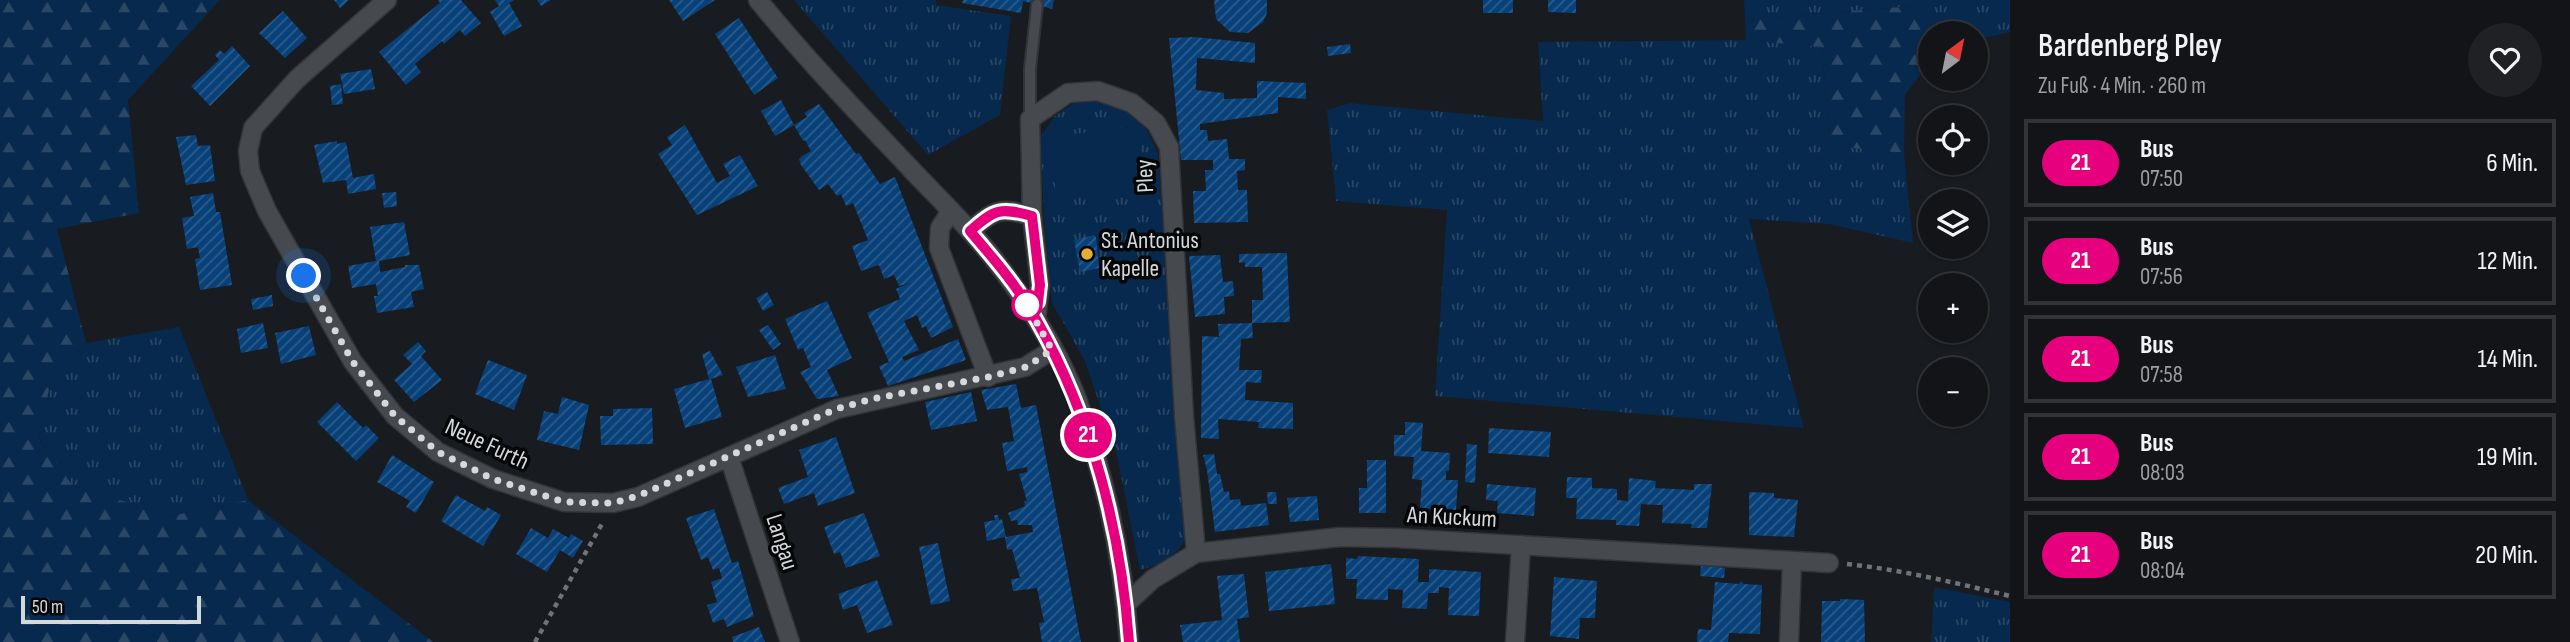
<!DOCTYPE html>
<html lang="de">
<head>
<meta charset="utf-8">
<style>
	body { margin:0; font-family:"Sofia Sans Condensed",sans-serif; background:#1f2124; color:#f1f3f6; height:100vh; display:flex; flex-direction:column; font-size:26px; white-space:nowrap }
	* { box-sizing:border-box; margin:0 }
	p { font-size:23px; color:#9c9ea1 }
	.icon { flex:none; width:38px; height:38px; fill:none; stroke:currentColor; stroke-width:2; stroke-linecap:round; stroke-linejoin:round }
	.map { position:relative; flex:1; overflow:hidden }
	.sheet { display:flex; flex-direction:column; background:#121417; width:560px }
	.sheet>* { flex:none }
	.badge { padding:0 14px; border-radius:23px; font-size:24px; line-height:46px }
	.needle { width:46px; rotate:32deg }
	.controls { position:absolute; left:1918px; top:21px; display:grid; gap:14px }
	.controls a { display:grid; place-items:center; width:70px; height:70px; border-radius:50%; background:#121417; box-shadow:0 2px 5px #0004,0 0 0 2px #313336; font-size:35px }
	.scale { position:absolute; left:21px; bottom:18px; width:180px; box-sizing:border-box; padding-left:7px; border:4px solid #d6d9db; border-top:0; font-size:19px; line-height:24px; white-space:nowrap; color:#d6d9db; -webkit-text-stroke:5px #050607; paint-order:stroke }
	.you { position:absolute; width:35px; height:35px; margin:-18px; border:5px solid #fff; border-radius:50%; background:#1a73e8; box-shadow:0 0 0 10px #1a73e833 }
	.map>.badge { position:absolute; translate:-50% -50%; box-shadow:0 0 0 4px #fff }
	.round { display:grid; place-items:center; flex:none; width:74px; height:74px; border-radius:37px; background:#1f2124 }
	.overview { display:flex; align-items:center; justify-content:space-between; height:119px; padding:0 28px }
	h1 { font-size:33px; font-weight:600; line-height:52px }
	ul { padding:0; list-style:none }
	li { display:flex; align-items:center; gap:21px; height:88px; margin:0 14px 10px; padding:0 14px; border:4px solid #313336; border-radius:0px }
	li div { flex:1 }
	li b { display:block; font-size:26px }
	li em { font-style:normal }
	li .badge { min-width:77px; font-weight:700; text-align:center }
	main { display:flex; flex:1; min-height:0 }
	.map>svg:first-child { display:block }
	.grass { fill:url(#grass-tufts) }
	.forest { fill:url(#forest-firs) }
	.pitch { fill:#06294d }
	.building { fill:url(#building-hatch) }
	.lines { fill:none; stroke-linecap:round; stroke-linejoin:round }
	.service-casing { stroke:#323437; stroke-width:14 }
	.minor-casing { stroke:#323437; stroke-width:21 }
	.path { stroke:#707377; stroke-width:4.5; stroke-dasharray:5 5; stroke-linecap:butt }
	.service { stroke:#464a4e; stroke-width:10 }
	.minor { stroke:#464a4e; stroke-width:18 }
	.line-casing { stroke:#fff; stroke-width:16 }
	.line { stroke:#e6007e; stroke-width:10 }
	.walk { stroke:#d6d9db; stroke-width:7; stroke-dasharray:0 12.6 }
	.poi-dot { fill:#e5ad36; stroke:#050607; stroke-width:2.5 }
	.stop-dot { fill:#fff; stroke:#e6007e; stroke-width:3.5 }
	.labels { text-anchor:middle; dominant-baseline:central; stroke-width:7; stroke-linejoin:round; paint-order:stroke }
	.street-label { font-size:24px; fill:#d6d9db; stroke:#050607 }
	.poi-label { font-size:24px; fill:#d6d9db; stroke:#050607; text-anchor:start }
</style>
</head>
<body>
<main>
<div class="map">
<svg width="2010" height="642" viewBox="0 0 2010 642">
	<defs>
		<pattern id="grass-tufts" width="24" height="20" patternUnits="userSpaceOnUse" patternTransform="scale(1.75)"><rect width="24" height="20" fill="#06294d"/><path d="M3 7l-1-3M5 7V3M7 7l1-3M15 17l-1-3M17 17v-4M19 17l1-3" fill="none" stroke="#2a4766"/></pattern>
		<pattern id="forest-firs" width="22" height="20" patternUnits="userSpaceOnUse" patternTransform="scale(1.75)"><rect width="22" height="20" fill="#06294d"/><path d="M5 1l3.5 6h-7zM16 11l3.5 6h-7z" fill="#2a4766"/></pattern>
		<pattern id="building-hatch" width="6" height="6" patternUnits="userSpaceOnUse" patternTransform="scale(1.75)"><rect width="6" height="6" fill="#084179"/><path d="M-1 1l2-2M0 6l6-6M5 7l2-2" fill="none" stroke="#2b5c8b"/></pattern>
	</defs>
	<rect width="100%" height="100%" fill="#181b1f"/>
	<g class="grass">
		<path d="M794,0H936V5L1011,16L1000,115L928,155Z"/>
		<path d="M1744,0H2010V32L1976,40V33L1930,34L1915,6L1745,19Z"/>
		<path d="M1746,40L1822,47L1830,146L1904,153L1913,243L1829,224L1749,219L1804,428L1435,396L1447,210L1336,201L1327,110L1350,103L1543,121L1538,42Z"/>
		<path d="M1098,99C1135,111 1143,117 1158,154L1173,333L1187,535C1181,554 1159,565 1140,570L1116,451L1084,359L1052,303L1044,215L1040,137L1055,116L1075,102Z"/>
		<path d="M179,327L248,500L171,516L71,485L38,436L51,381L86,343Z"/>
		<path d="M1934,587L2010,602V642H1931Z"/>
	</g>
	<g class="forest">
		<path d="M0,0H220L128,100L139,213L57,229L86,343L51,381L38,437L72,485L171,516L248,500L433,642H0Z"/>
		<path d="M1916,6L1930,34V62L1905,95L1904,153L1830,146L1822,47L1746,40L1745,19Z"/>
	</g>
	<path class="pitch" d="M1138,126L1145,183L1056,194L1049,137Z"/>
	<g class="building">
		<path d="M334,0H349L340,8Z"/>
		<path d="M438,0H461L481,23L465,36L460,30L444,44L442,41L415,64L421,72L406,85L379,52L440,3Z"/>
		<path d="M495,0H514L509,3L522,26L504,36L490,12L499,6Z"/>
		<path d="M537,0H551L541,6Z"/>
		<path d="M669,0H715L683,21Z"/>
		<path d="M963,0H1054L1052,9L1023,1L1021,13L962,3Z"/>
		<path d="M1214,0H1267V13L1263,22L1248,33L1230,32L1216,19Z"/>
		<rect x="1483" y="0" width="30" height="13"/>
		<path d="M1548,0H1576V13L1548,12Z"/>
		<path d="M283,11L307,38L285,58L259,33Z"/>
		<path d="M739,18L778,78L754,95L715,34Z"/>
		<path d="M1194,37L1255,43V63L1197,58L1196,90L1224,93V99L1257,98V81L1306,83V99L1278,97V113L1200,124V130H1207L1208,141L1227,139L1229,159H1245V170L1237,171L1238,190H1247L1248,222L1194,223L1193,191H1206L1205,170H1213V160H1181L1169,38Z"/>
		<path d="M1350,44L1351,53L1328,56L1327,47Z"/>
		<path d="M232,46L250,66L210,106L191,86L219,60L215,55L220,50L224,54Z"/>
		<path d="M371,69L375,89L344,94L340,74Z"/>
		<path d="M341,84L343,104L332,105L330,86Z"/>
		<path d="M781,100L794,125L775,136L761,111Z"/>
		<path d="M819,104L856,154L859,153L880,184L895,177L953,327L931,338L926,326L922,328L917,315L904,321L919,350L902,357L904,361L958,339L966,360L888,386L879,366L889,362L867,313L900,299L896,289L910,283L899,286L894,275L884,279L879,265L861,271L852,246L868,240L853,203L846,206L841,194L837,196L828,184L819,190L801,165L799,159L802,156L811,151L805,140L803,141L794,125L807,117L804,113Z"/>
		<path d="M685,125L717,183L730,176L723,164L740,155L758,186L697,215L658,154L672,145L667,137Z"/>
		<path d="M196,135L198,146L210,145L215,181L186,185L176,137Z"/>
		<path d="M337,141V144L346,142L353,178L374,174L376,189L348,194L346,180L323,183L314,145Z"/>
		<path d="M396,192L397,206L384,208L382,193Z"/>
		<path d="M213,193L216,212H220L232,285L200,290L195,259L200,258L198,247L187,249L182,218L194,216L190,197Z"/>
		<path d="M404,222L410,255L379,261L380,272L405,267V265H419L424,289L411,292L414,307L377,313L374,296H378L376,284L352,288L348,266L376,261L370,227Z"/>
		<path d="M1094,235L1096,237L1099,268L1080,272L1074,240Z"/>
		<path d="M1287,253L1290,322L1252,323V300H1263L1262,267H1245V262L1239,263V254Z"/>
		<path d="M1220,255L1223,282L1233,281L1234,296L1224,297L1225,314L1195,317L1189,256Z"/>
		<path d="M767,292L774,305L763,311L756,298Z"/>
		<path d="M272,295L273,306L253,310L251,299Z"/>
		<path d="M827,301L852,358L827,370L839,396L817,399L800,372L811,367L803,348L798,350L785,319Z"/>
		<path d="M263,323L268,348L241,353L237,329Z"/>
		<path d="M1252,323L1253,338L1241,339L1239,370H1262L1261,383L1246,382L1245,400L1293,403V429L1258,428L1259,422L1218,419L1219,439L1201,438L1202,336L1219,337L1218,324Z"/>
		<path d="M768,325L781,344L773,350L759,330Z"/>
		<path d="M309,326L316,355L281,364L275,333Z"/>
		<path d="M418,342L426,351L421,356L442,380L414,402L394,380L412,364L403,355Z"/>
		<path d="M710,351L723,375L711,379L722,417L685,428L674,389L709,379L702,354Z"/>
		<path d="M775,355L786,389L748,397L736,367Z"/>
		<path d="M488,360L527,375L514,410L475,394Z"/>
		<path d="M1016,384L1021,408L1036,405L1081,642H1042L1039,623L1044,622L1037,588L1013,591L1011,579L1020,578L1012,549L1007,550L1005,537L987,541L984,522L995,520L994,515H998L999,520L1002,519L1006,537L1033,532L1032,525H1018L1017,520L1011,521L1008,513L1025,506L1024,501H1027L1019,474L1027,472V467L1007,471L1002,443L1014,441L1008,407L987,410L981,390Z"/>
		<path d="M971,392L977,421L931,430L925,402Z"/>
		<path d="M562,397L589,405L579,450L537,440L544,411L558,414Z"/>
		<path d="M337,402L363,428L366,425L379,438L356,461L317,422Z"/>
		<path d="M652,408L653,444L601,445L600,416H613V409Z"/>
		<path d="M1405,422L1423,423L1421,451L1450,453L1449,471H1446V480H1458L1456,511L1420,508L1422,480L1412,479L1414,457L1394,456V435H1405Z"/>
		<path d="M1489,428L1551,432L1549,457L1488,453Z"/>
		<path d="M836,437L855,493L818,506L814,493L784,504L778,488L808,477L799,450Z"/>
		<path d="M1467,444L1477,445L1475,483L1465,482Z"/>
		<path d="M1214,454L1217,474H1220L1224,492L1229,491L1230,500L1240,499L1241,506L1266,503L1269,525L1215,532L1207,470L1203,455Z"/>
		<path d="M392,455L434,482L416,513L406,507L410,501L377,482Z"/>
		<path d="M1367,460H1386V513H1359V488H1367Z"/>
		<path d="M1567,477L1592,478V488L1617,489V500L1628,501L1629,478L1656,481L1655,488L1694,490V484H1712L1707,528H1691L1692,524L1662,523L1663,505H1655L1641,504L1639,526L1616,525V520L1576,519L1577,498H1566Z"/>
		<path d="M1487,484L1536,488L1534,516L1497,513L1498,501L1486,500Z"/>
		<path d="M1267,492H1276L1277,504H1268Z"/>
		<path d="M1749,492L1774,493V498L1798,500L1794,537L1749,535Z"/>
		<path d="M456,495L485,511L487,507L501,515L483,546L441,521Z"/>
		<path d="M1317,496L1319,520L1290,522L1287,498Z"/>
		<path d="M714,509L732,563L738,561L754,616L727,627L724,619L713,623L707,605L717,602L711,582L722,578L719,568L713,570L708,557L701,560L686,518Z"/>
		<path d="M864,513L880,556L846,568L840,552L834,554L824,527Z"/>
		<path d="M531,528L548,538L553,529L569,538L571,534L583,541L573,558L560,550L547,572L516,554Z"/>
		<path d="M938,543L950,601L931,605L919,547Z"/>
		<path d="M1358,556L1419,559L1418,582H1429V569L1481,572L1479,616L1448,615L1449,588L1439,587V593H1428L1427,609L1402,608L1403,590L1388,589V600L1356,599L1357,579H1346V558L1357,559Z"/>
		<path d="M1331,564L1335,604L1269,611L1265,572Z"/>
		<path d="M1701,565L1725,568L1724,578L1700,576Z"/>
		<path d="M1244,574L1249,617L1237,619L1240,642H1183L1180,625L1222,620L1217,576Z"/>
		<path d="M1554,577L1597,581L1595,618H1580L1579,639L1550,636Z"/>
		<path d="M877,580L893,625L867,633L857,605L843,610L838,594Z"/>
		<path d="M1741,581L1744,584L1762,585L1760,634L1729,633L1728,642H1697L1698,629L1711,630L1715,582L1739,584Z"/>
		<path d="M1840,599L1864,600L1865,642H1821L1822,601H1840Z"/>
		<path d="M759,627L765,642H733L732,637Z"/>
	</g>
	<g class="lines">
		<g class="service-casing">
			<path id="service" d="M1030,119V69L1037,5"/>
		</g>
		<g class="minor-casing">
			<g id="minor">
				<path d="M387,0L297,79L253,128L248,151L250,171L267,211L353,362L395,416L438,452L493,479L564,502L613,503L638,497L837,409L1025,367L1052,350"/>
				<path d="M758,0C806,59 859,114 911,169C941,201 974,232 1000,267C1030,307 1059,352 1077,399C1105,476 1123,560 1129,642"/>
				<path d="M951,211L940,228L939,248L988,377"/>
				<path d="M970,231C995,209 1000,207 1032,216"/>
				<path d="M1036,319L1040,285L1032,216L1030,119L1068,93L1098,91L1132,103L1156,123L1169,147L1184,416L1196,553"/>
				<path d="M729,457L790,642"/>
				<path d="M1126,604L1153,579L1196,553L1340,537L1396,538L1829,563"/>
				<path d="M1515,642L1521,545"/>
				<path d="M1789,642L1792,561"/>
			</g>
		</g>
		<g class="path">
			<path d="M1847,564C1903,570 1956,583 2010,596"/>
			<path d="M535,642L603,522"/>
		</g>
		<use href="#service" class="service"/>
		<use href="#minor" class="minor"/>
	</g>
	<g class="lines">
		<g class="line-casing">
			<path id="line" d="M1038,302L1040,285L1032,216C1000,207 995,209 970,231C994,259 1019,288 1037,321C1092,418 1121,531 1129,642"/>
		</g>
		<use href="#line" class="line"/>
		<path class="walk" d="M304,276L353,362L395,416L438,452L493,479L564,502L613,503L638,496L836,409L872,399L988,377L1026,367L1052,350L1027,305"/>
	</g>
	<circle class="poi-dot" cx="1087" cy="254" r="7"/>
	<circle class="stop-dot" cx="1027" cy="305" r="14"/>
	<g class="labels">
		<g class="street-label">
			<text transform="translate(1145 176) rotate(-93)">Pley</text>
			<text transform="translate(487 444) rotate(25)">Neue Furth</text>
			<text transform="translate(1452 517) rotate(3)">An Kuckum</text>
			<text transform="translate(782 542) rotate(72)">Langau</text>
		</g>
		<g class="poi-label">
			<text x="1101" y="240">St. Antonius<tspan x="1101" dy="28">Kapelle</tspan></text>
		</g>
	</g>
</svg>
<div class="controls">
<a><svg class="needle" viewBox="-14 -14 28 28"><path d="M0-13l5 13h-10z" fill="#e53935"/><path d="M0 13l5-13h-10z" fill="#9c9ea1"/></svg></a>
<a><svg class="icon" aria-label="locate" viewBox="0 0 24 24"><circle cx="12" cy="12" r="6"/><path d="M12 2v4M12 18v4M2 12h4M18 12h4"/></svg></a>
<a><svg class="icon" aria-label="layers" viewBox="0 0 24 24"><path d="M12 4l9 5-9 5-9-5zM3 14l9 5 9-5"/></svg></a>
<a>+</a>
<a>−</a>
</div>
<div class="scale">50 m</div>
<div class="you" style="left:304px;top:276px"></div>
<b class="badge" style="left:1088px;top:435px;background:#e6007e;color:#fff">21</b>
</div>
<section class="sheet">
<div class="overview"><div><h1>Bardenberg Pley</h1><p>Zu Fuß · 4 Min. · 260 m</p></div><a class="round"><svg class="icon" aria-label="heart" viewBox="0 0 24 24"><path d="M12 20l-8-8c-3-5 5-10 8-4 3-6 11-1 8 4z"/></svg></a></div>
<ul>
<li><span class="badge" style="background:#e6007e;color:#fff">21</span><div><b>Bus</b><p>07:50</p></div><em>6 Min.</em></li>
<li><span class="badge" style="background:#e6007e;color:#fff">21</span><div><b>Bus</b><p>07:56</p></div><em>12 Min.</em></li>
<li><span class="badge" style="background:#e6007e;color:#fff">21</span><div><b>Bus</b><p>07:58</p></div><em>14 Min.</em></li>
<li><span class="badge" style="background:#e6007e;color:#fff">21</span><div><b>Bus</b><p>08:03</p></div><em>19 Min.</em></li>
<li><span class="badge" style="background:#e6007e;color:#fff">21</span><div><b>Bus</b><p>08:04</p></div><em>20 Min.</em></li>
</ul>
</section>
</main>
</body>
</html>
